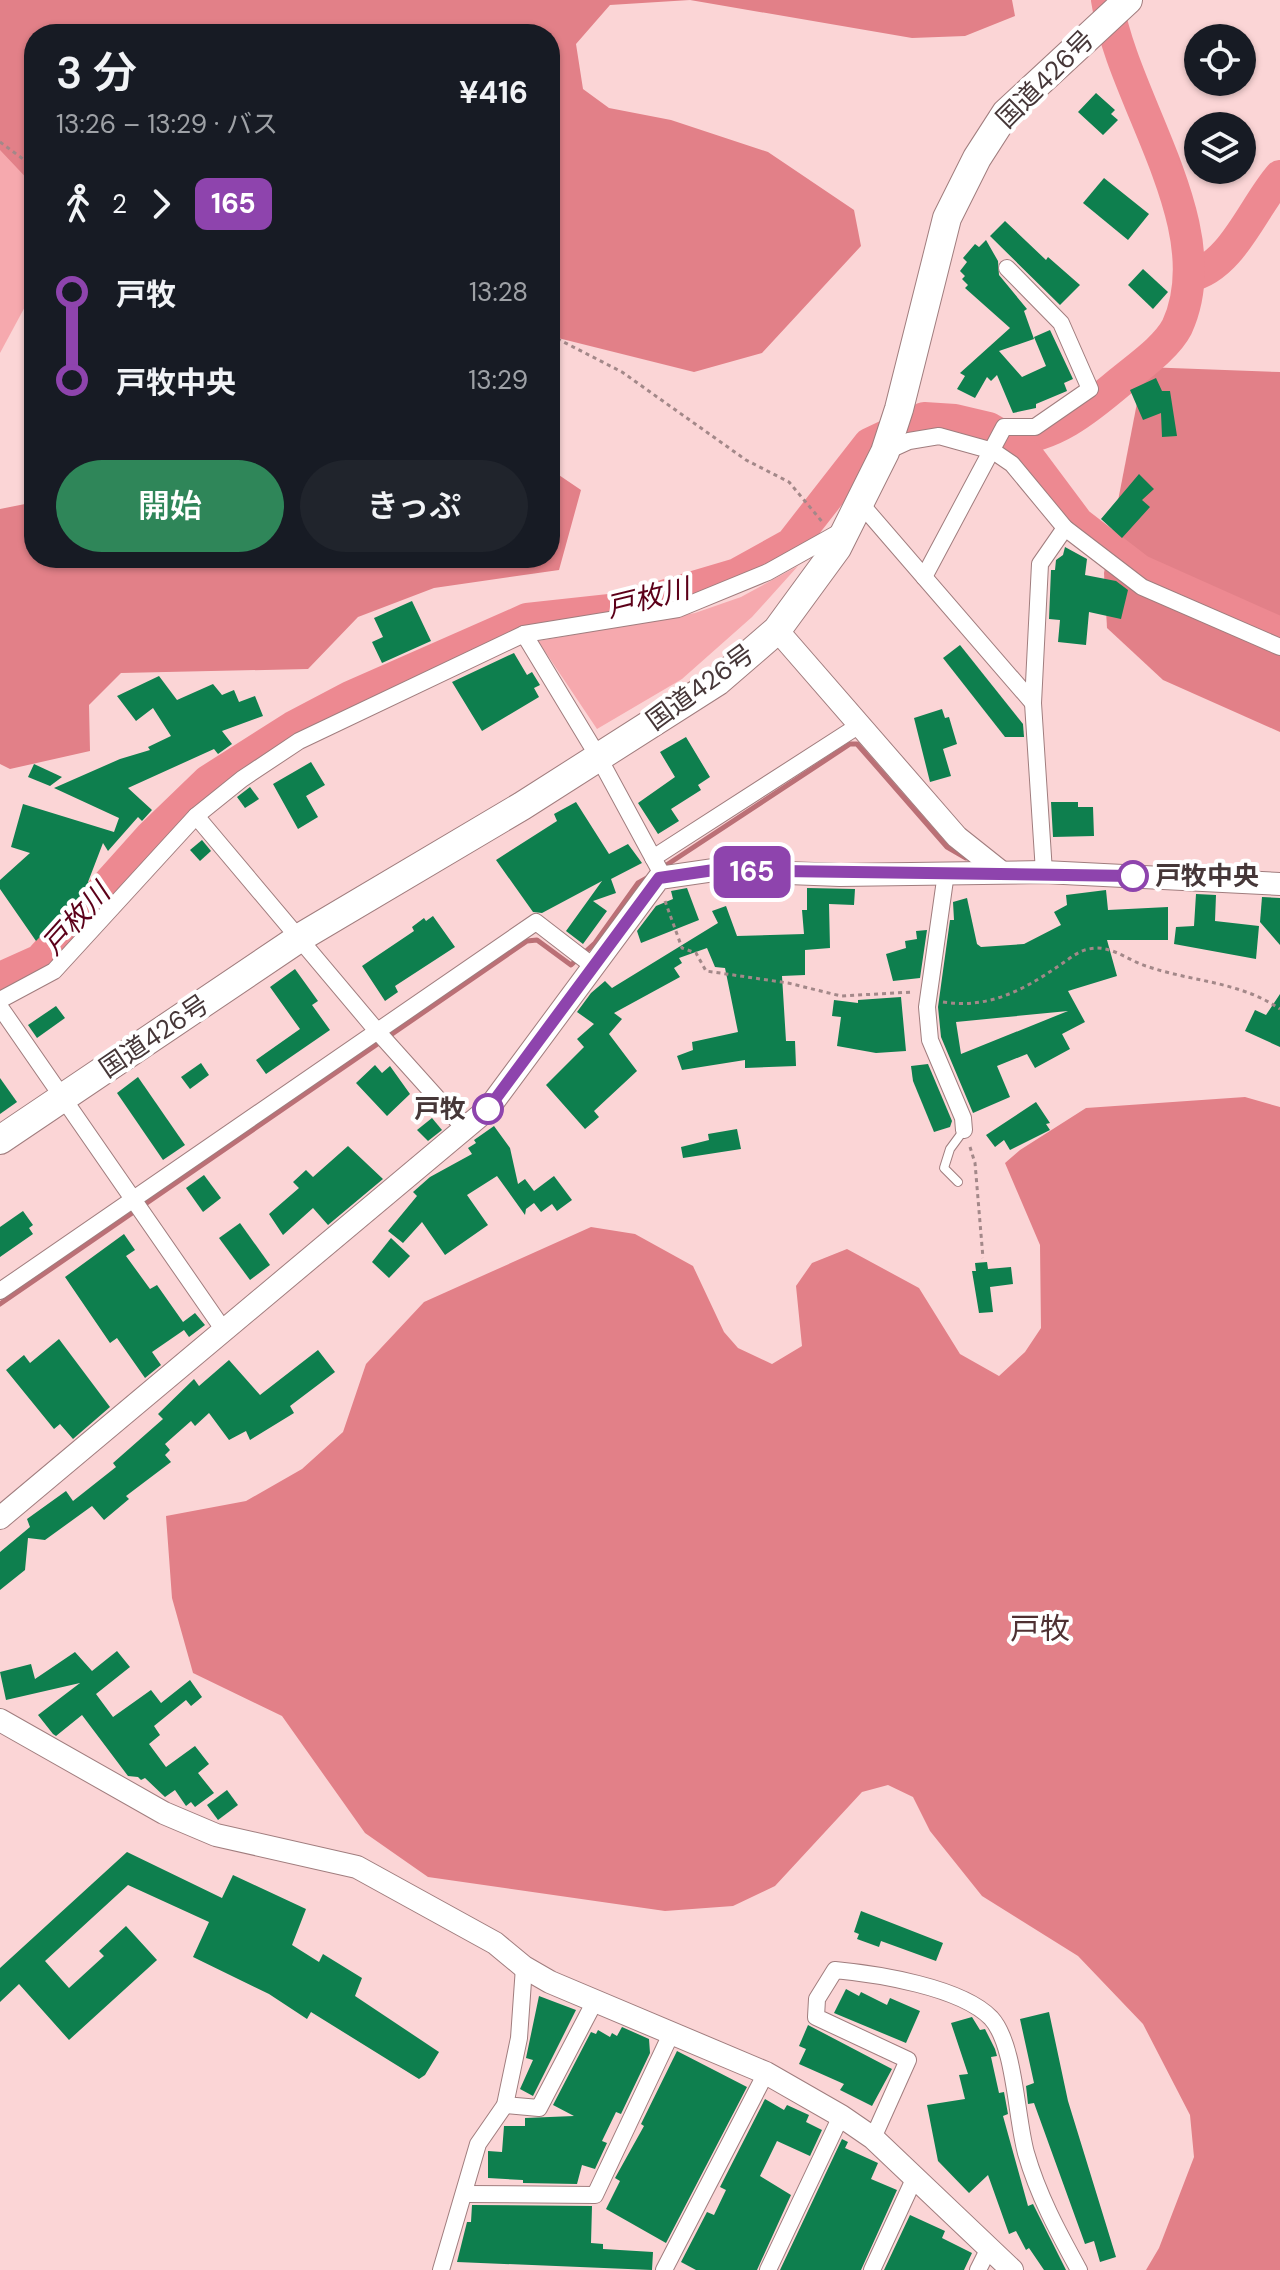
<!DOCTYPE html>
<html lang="ja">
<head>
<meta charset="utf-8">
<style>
	body { margin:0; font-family:"DM Sans","Noto Sans JP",sans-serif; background:#20242c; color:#f1f3f6; height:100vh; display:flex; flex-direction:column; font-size:30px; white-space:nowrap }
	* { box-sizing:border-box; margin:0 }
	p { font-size:26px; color:#9ea1a6 }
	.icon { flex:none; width:44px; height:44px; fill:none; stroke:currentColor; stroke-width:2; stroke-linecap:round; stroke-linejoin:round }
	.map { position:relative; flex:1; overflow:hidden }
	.side { position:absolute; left:24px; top:24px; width:536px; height:544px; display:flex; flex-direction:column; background:#171b24; border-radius:32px; box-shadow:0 2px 6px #0004 }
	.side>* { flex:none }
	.badge { padding:0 16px; border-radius:12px; font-size:28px; line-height:52px }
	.controls { position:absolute; left:1184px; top:24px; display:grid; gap:16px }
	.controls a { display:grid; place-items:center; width:72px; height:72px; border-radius:50%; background:#171b24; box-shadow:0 2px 6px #0004; font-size:40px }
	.map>.badge { position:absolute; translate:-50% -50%; box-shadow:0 0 0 4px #fff }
	.legs { display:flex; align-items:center; gap:12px; height:88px; padding:0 32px; font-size:26px }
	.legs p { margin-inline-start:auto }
	.head { display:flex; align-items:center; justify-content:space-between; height:136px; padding:0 32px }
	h1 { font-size:44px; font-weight:600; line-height:60px }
	.action { display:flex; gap:16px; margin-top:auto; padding:16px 32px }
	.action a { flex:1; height:92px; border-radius:48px; background:#2f8659; color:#fff; font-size:32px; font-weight:600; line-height:92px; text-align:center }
	.action a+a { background:#20242c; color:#f1f3f6 }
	ul { padding:0 32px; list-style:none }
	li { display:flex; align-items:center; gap:28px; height:88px; font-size:30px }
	li i { display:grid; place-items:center; width:12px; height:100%; margin:0 10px; background:currentColor }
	li i::after { content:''; width:20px; height:20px; margin:-10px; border:6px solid; border-radius:50%; background:#171b24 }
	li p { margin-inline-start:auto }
	li:first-child i { background:linear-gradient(#0000 50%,currentColor 0) }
	li:last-child i { background:linear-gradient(currentColor 50%,#0000 0) }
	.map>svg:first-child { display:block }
	.green { fill:#f6a9ae }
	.forest { fill:#e28088 }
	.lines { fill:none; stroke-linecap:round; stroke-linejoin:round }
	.stream { stroke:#bb7076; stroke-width:5 }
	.river { stroke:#ed8991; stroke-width:32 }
	.building { fill:#0e7f4e; fill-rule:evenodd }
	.lane-casing { stroke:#a07d7e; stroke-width:10 }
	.street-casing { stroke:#a07d7e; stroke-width:18 }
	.secondary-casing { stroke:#a07d7e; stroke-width:24 }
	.highway-casing { stroke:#a07d7e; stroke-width:30 }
	.path { stroke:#a38889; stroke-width:3; stroke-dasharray:4 4; stroke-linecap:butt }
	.lane { stroke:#fff; stroke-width:8 }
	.street { stroke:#fff; stroke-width:16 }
	.secondary { stroke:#fff; stroke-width:22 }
	.highway { stroke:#fff; stroke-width:28 }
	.line-1-casing { stroke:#fff; stroke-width:18 }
	.line-1 { stroke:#8e44ad; stroke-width:12 }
	.stop-1-dot { fill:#fff; stroke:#8e44ad; stroke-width:4 }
	.labels { text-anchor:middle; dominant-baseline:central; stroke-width:8; stroke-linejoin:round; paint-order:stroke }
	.street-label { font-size:26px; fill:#463738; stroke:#fff }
	.stop-label { font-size:26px; font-weight:bold; fill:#463738; stroke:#fff; text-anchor:start }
	.water-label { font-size:28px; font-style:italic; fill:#5c0019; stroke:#fff }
	.quarter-label { font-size:30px; fill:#4e3032; stroke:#fff }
</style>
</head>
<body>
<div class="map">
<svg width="1280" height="2270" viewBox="0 0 1280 2270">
	<rect width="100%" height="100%" fill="#fbd5d6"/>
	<g class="green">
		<path d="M0,149L34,180V290L0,353Z"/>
		<path d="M798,566L752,617L682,679L597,729L538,641L695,613L741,597Z"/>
	</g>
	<g class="forest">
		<path d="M0,0H1012L1015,16L965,36L912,38L690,0L610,5L576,44L583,89L609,108L671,120L768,152L854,210L861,246L762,353L694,372L550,336V34H34V186L0,150Z"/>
		<path d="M1144,367L1280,372V732L1163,680L1107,628L1104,573Z"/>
		<path d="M550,469L581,490L559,570L434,588L358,617L308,669L121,673L89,705L90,751L10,769L0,764V509L30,503L34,497V558H550Z"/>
		<path d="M1245,1097L1280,1107V2270H1146L1159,2248L1194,2157L1190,2115L1143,2024L1078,1956L982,1896L930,1831L913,1797L888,1785L862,1792L775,1886L733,1906L665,1911L428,1877L365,1833L282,1716L193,1673L172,1598L166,1516L246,1501L302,1469L343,1432L366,1364L424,1302L591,1227L635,1234L693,1266L724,1332L738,1348L772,1364L802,1346L796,1286L812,1263L847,1249L919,1288L960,1354L999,1376L1025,1352L1041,1328L1040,1245L1005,1163L1020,1150L1086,1108Z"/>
	</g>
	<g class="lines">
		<g class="stream">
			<path d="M662,868L850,744H857L947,847L966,858"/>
			<path d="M0,1304L527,941L537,940L571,965L595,943L638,883L647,878"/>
		</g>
		<g class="river">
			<path d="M1190,276C1232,267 1253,207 1280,176"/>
			<path d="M1008,439C1052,439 1088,409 1120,382C1138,367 1166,348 1177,327C1223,227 1122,101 1107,0"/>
			<path d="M0,978L40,960L151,836L208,781L293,727L350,697L527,619L619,609L737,574L791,544L869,444L924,418L955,420L989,428L1008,439L1031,460L1078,523L1139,570L1280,633"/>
		</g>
	</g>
	<g class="building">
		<path d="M1096,93L1115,110L1111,114L1118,120L1103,135L1078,112Z"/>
		<path d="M1104,178L1149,214L1128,240L1083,203Z"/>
		<path d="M1005,221L1046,260L1048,257L1080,285L1060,305L990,236Z"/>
		<path d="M986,240L998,261L999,275L1027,309L1024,311L1034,339L999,351L1022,377L1046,366L1034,337L1050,330L1073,379L1064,383L1067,391L1036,404V408L1013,413L997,375L991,381L987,377L975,398L957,389L965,376L960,373L1010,328L965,288L968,285L962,279L965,276L960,271L967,262L963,258L975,244L979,247Z"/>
		<path d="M1143,269L1168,292L1153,309L1128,285Z"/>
		<path d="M1156,378L1162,391H1170L1177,436L1162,437L1161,413L1143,420L1130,390Z"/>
		<path d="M1139,474L1154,489L1142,500L1150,507L1122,538L1101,519Z"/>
		<path d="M1065,547L1087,559L1085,575L1116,581L1128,590L1121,619L1089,612L1086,645L1058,642L1060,620L1049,619L1051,570H1055L1056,560L1063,555Z"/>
		<path d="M412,601L431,641L382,663L372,642L383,637L374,618Z"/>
		<path d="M960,645L1023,724L1024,737H1005L943,658Z"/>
		<path d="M514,653L527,675L532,672L540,685L534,688L539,697L482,731L452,682Z"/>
		<path d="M159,676L177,700L213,684L222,695L234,690L239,702L255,696L263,716L222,731L232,744L218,754L214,749L128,788L152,810L142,821L138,817L108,851L103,843L88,882L91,885L36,941L0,889V880L30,853L11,847L23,804L114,832L119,818L54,788L120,759L150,750L148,747L171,736L153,708L136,721L117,696Z"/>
		<path d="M942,709L945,718L949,717L957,744L943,749L951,776L930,782L914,718Z"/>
		<path d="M686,737L710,777L698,785L701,790L671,809L679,821L658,834L638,803L675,777L660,752Z"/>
		<path d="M311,762L325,785L306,796L318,817L298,829L273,784Z"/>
		<path d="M34,764L62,777L50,786L28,777Z"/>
		<path d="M250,787L259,799L245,808L237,797Z"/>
		<path d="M576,802L609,854L628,844L642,863L611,879L616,893L593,901L607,911L583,944L566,931L602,881L542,913L533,912L496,860L557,821L554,814Z"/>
		<path d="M1051,802H1078V807H1093L1094,836L1053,837Z"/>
		<path d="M202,840L211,851L200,861L190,850Z"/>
		<path d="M733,842H758V858L716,856V845L733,846Z"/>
		<path d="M687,888L699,920L641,943L637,931L656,906L673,899L671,891Z"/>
		<path d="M807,888L855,889L854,905L829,904L830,948L805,950V975L782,976L786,1041H795L796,1066L745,1068V1060L682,1070L677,1056L693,1050L692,1042L738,1032L725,968L715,967L707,948L679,958L682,963L674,968L680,977L614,1013L622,1019L609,1034L637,1071L594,1111L599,1117L585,1129L546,1085L584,1047L577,1039L594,1024L577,1012L591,993L605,981L612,988L718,923L712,911L726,906L737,936L804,934L802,910H807Z"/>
		<path d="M1106,890L1108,910L1168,907V940H1107L1117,976L1068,991L1085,1022L1062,1034L1070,1049L1035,1068L1027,1054L997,1066L1010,1097L973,1113L941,1037L938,1007L950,920H954L953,902L967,898L977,944L981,947L1024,944L1061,925L1054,912L1067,905L1066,895ZM1068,1011L961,1054L956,1022Z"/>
		<path d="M1196,894L1216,895L1215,921L1259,926L1256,959L1174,944L1176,927L1194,926Z"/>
		<path d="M1262,897L1280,898V945L1260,922Z"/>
		<path d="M433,916L455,947L395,986L398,992L385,1001L362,966L414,931L412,927L424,918L426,921Z"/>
		<path d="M927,930L920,978L893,981L886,954L906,948L905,941L917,939L916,931Z"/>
		<path d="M295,969L318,1001L312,1005L330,1030L266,1074L256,1060L300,1029L270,987Z"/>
		<path d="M1280,994V1047L1245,1031L1255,1010L1266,1015Z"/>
		<path d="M901,997L906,1051L876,1053L837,1046L841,1017L832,1016L834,1000L858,1003V1000Z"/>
		<path d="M56,1006L65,1018L37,1038L28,1025Z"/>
		<path d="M201,1063L209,1075L190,1089L181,1077Z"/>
		<path d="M928,1064L952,1121L950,1127L934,1132L913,1081L911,1066Z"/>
		<path d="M375,1065L382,1073L390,1066L410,1094L387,1116L356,1083Z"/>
		<path d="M138,1077L185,1145L163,1160L117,1093Z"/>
		<path d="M0,1078L17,1102L0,1114Z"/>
		<path d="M1036,1102L1050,1123L1046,1124L1050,1130L1010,1150L1004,1140L995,1147L986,1135Z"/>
		<path d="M432,1118L442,1130L428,1141L417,1130Z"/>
		<path d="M494,1126L510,1148L518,1184L525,1179L534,1191L554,1176L572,1200L557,1211L552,1204L541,1212L534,1203L526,1209L525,1215L497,1176L467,1195L488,1225L445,1255L422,1222L403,1243L388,1231L417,1196L413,1192L430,1177L472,1154L468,1148L476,1143L474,1140Z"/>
		<path d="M737,1129L741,1149L683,1158L681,1147L709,1140L708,1134Z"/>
		<path d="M348,1146L383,1179L328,1225L313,1208L283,1235L269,1214L299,1188L293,1182L306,1170L313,1177Z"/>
		<path d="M204,1175L221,1198L203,1212L186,1188Z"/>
		<path d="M23,1211L33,1225L29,1228L33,1234L0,1257V1227Z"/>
		<path d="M240,1223L270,1265L250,1280L219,1238Z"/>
		<path d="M124,1234L135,1250L126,1256L150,1289L157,1285L183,1322L195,1313L205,1325L189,1337L184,1330L152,1352L161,1365L145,1378L117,1338L110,1343L65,1277Z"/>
		<path d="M391,1238L410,1256L389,1278L372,1262Z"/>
		<path d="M987,1262L988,1269L1011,1267L1013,1284L990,1287L993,1312L979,1313L972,1271H976L975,1263Z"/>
		<path d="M59,1339L110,1407L73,1439L60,1424L54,1429L6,1370L24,1355L30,1363Z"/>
		<path d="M318,1350L335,1372L290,1406L294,1413L250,1440L246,1431L229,1440L209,1413L195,1426L191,1421L165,1444L170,1450L165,1455L171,1462L126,1496L129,1499L104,1520L92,1506L45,1540L28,1538L25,1570L0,1590V1552L30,1527L27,1519L66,1491L73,1501L116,1467L113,1463L163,1419L158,1414L194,1379L199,1386L229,1360L260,1395Z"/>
		<path d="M117,1651L130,1667L96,1694L113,1717L151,1690L161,1703L190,1680L202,1697L191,1706L186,1700L154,1726L160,1735L149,1744L166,1767L195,1746L209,1764L198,1773L214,1793L195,1807L191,1802L186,1806L175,1790L165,1797L145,1778L141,1780L138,1777L128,1776L82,1715L56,1736L53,1734L38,1715L80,1683L6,1700L0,1672L31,1664L35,1679L75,1652L92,1671Z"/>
		<path d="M227,1790L238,1805L218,1820L207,1805Z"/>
		<path d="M127,1852L222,1898L233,1875L306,1909L292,1945L319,1962L323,1954L362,1978L355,1996L439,2052L425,2075L419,2079L311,2012L307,2019L269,1994L193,1957L209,1922L128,1885L45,1961L69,1988L104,1956L99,1951L126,1926L157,1960L69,2040L19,1984L0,2002V1968Z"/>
		<path d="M861,1911L943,1943L936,1961L881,1941L879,1947L857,1939L859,1934L854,1932Z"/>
		<path d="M846,1989L859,1996L861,1992L887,2005L890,1998L920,2011L906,2043L834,2013Z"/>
		<path d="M539,1996L576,2010L533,2096L520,2089L533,2060L526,2058Z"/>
		<path d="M1049,2012L1068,2101L1116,2257L1100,2262L1094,2241L1085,2244L1034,2103L1028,2104L1026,2086L1034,2083L1020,2019Z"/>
		<path d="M972,2017L980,2030L985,2029L995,2049L997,2056L991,2057L999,2093L1004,2092L1008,2114L1003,2116L1028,2206L1033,2204L1066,2270H1044L1029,2248L1026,2250L1016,2231L1009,2234L988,2175L969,2193L938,2161L927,2105L965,2099L959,2075L968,2074L951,2023Z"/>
		<path d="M808,2025L892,2069L872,2106L840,2090L844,2084L799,2064L806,2049L799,2046Z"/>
		<path d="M622,2027L649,2039L650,2053L621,2114L616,2112L602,2141L607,2143L595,2169L582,2165L577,2184L523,2183V2180L488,2178V2151L502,2152L504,2126H525V2118L574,2116L553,2105L591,2032L596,2034L598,2030L610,2037L612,2033L617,2036Z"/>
		<path d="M677,2051L747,2087L666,2243L606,2209L620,2181L615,2178L644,2126L641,2124Z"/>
		<path d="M765,2099L784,2110L787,2105L809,2115L806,2122L822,2130L810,2156L777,2141L760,2176L791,2195L757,2270H696L681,2262L707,2212L714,2215L726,2190L720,2187Z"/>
		<path d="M842,2139L848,2142L845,2148L878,2163L871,2179L897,2190L861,2270H780Z"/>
		<path d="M472,2205L592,2206L591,2243L603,2244V2249L653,2252L652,2270L457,2262L467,2222H471Z"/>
		<path d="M910,2215L945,2231L942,2238L972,2253L964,2270H884Z"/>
	</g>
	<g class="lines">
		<g class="lane-casing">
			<path id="lane" d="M958,1182L944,1168L950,1149L964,1130"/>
		</g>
		<g class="street-casing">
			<g id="street">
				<path d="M885,452L909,441L939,436L993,451L1012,464L1065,528L1142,587L1280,647"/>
				<path d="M861,504L1033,703"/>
				<path d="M924,577L1004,427H1035L1090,389L1061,323L1007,268"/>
				<path d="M524,634L599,758L664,878"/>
				<path d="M196,816L377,1031L465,1129"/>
				<path d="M653,858L861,724"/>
				<path d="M1044,872L1033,703L1040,564L1065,528"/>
				<path d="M946,873L927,1007L930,1040L963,1118L964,1130"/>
				<path d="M0,1000L54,971L196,816L242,779L299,741L524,634L678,609L768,572L845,529"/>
				<path d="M0,1007L225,1332"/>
				<path d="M0,1291L536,922L593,966"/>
				<path d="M505,2105L539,2108L595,2001"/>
				<path d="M873,2138L908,2060L816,2017L817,1999L835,1970C877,1974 961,1987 991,2018C1015,2044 1016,2117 1026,2153C1038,2195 1058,2232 1079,2270"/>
				<path d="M466,2194L595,2195L671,2034"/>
				<path d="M441,2270L478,2144L505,2105L519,2038L524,1967"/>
				<path d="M664,2270L766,2073"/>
				<path d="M768,2270L841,2116"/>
				<path d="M872,2270L915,2177"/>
				<path d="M978,2270L989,2248"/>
			</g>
		</g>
		<g class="secondary-casing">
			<g id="secondary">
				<path d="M777,630L957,837L1001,872"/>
				<path d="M0,1518L488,1109L659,878L714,870L840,875L1044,872L1280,884"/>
				<path d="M0,1720L164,1813L216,1835L357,1867L495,1943L524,1967L550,1982L766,2073L841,2116L873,2138L1012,2270"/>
			</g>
		</g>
		<g class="highway-casing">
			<path id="highway" d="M0,1140L301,937L522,806L718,681L777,630L837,548L885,452L899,409L947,218L977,158L1006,113L1128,0"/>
		</g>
		<g class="path">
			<path d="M0,142L34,167"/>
			<path d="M550,335L622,372L746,460L789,482L824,524"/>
			<path d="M665,901L682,948L696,953L706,971L788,983L841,996L913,992"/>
			<path d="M943,1002C987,1009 1022,991 1057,967C1067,961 1077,951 1089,949C1110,944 1127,960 1146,966C1192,982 1239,981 1280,1009"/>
			<path d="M970,1147L975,1163L983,1258"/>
		</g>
		<use href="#lane" class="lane"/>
		<use href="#street" class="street"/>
		<use href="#secondary" class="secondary"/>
		<use href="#highway" class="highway"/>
	</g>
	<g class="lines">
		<g class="line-1-casing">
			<path id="line-1" d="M488,1109L659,878L714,870L1133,876"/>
		</g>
		<use href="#line-1" class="line-1"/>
	</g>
	<g class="stop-1-dot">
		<circle cx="1133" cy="876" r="14"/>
		<circle cx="488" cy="1109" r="14"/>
	</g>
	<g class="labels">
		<g class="street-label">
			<text transform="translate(1045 79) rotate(-45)">国道426号</text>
			<text transform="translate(700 687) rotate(-36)">国道426号</text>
			<text transform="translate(154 1036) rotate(-34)">国道426号</text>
		</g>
		<g class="stop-label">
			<text x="1155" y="876">戸牧中央</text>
			<text x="466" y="1109" text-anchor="end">戸牧</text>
		</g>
		<g class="water-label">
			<text transform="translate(648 598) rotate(-14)">戸枚川</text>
			<text transform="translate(76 919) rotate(-48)">戸枚川</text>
		</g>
		<g class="quarter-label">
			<text x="1040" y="1628">戸牧</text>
		</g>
	</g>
</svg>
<div class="controls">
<a><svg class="icon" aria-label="locate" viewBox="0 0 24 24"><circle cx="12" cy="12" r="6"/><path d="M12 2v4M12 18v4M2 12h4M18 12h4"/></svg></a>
<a><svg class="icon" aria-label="layers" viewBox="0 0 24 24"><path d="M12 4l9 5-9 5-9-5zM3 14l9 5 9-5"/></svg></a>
</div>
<b class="badge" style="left:752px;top:872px;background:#8e44ad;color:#fff">165</b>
<section class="side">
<div class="head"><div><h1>3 分</h1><p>13:26 – 13:29 · バス</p></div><b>¥416</b></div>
<div class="legs"><svg class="icon" aria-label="walk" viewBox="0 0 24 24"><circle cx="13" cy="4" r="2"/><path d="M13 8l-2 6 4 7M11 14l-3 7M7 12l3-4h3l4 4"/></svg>2<svg class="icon" aria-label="forward" viewBox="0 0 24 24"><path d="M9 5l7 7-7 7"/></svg><b class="badge" style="background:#8e44ad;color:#fff">165</b></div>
<ul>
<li><i style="color:#8e44ad"></i><b>戸牧</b><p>13:28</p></li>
<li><i style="color:#8e44ad"></i><b>戸牧中央</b><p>13:29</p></li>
</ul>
<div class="action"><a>開始</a><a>きっぷ</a></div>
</section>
</div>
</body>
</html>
